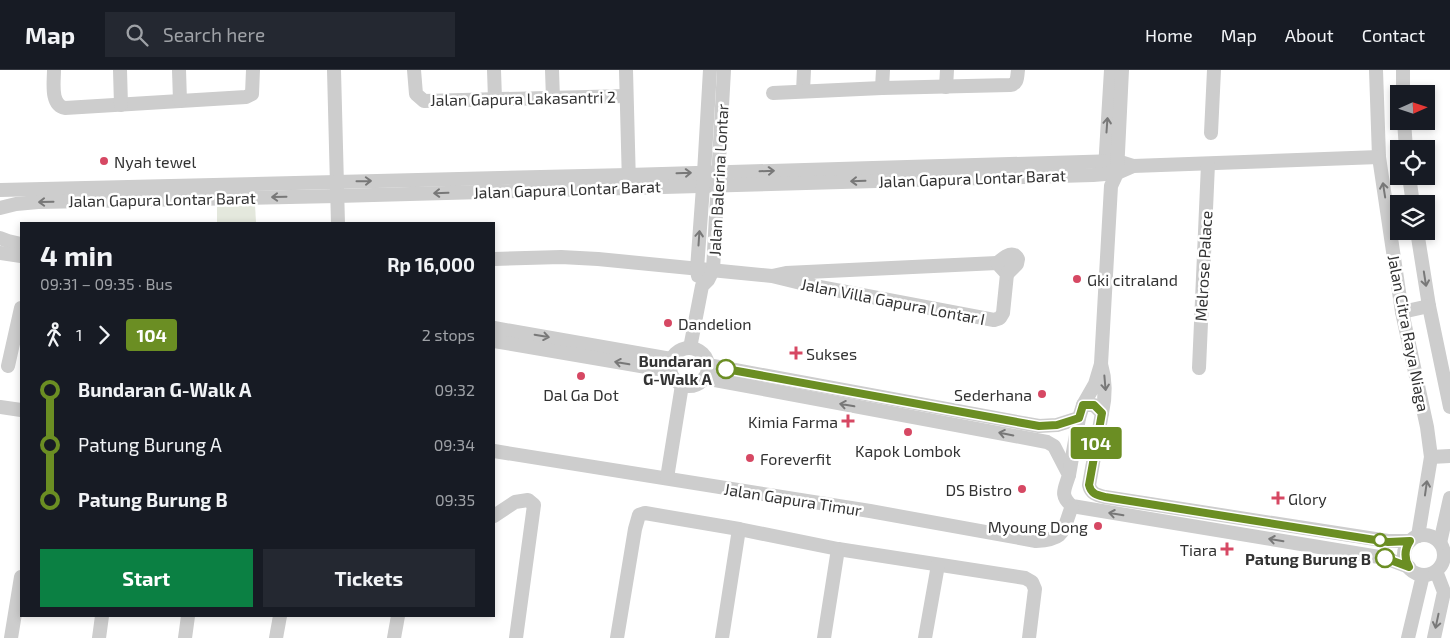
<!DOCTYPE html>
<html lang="en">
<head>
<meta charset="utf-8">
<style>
	body { margin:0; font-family:"Exo 2",sans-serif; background:#242831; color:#f1f3f6; height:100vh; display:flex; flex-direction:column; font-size:19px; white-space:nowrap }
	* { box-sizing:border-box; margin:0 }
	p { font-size:16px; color:#9ea1a6 }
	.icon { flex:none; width:28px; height:28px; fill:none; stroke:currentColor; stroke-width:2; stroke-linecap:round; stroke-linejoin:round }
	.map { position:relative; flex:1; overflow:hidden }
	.drawer { position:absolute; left:20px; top:152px; width:475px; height:395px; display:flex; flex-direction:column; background:#171b24; border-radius:0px; box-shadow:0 2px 8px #0003 }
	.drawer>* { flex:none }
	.badge { padding:0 10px; border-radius:4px; font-size:18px; line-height:32px }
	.needle { width:32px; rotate:87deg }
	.controls { position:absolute; left:1390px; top:15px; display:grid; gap:10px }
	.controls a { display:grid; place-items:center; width:45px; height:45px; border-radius:0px; background:#171b24; box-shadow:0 2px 8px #0003; font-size:25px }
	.map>.badge { position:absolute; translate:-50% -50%; box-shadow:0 0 0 2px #fff }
	.legs { display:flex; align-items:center; gap:8px; height:55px; padding:0 20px; font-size:16px }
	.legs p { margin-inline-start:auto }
	.headline { display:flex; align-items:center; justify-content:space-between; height:85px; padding:0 20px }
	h1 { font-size:28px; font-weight:700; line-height:38px }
	.button { display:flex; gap:10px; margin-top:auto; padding:10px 20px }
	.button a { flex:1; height:58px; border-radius:0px; background:#0b8043; color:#fff; font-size:20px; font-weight:700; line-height:58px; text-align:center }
	.button a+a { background:#242831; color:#f1f3f6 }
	ul { padding:0 20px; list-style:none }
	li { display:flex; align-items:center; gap:18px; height:55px; font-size:19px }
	li i { display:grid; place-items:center; width:8px; height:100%; margin:0 6px; background:currentColor }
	li i::after { content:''; width:12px; height:12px; margin:-6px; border:4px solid; border-radius:50%; background:#171b24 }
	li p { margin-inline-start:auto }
	li:first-child i { background:linear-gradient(#0000 50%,currentColor 0) }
	li:last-child i { background:linear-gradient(currentColor 50%,#0000 0) }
	header { display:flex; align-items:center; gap:30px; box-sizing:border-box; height:70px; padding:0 25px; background:#171b24; border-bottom:1px solid #363941 }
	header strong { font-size:24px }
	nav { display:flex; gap:28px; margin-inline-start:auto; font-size:18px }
	.search { width:350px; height:45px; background:#242831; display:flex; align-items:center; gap:12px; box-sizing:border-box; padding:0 18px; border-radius:0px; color:#9ea1a6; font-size:19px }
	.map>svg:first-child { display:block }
	.park { fill:#e4e8dd }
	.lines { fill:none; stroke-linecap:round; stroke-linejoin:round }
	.minor { stroke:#cdcdcd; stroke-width:14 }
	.oneway { stroke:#787878 }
	.line-1-casing { stroke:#fff; stroke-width:11 }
	.line-1 { stroke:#6b8e23; stroke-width:8 }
	.poi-dot { fill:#d64863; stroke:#fff; stroke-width:2 }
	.stop-1-dot { fill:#fff; stroke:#6b8e23; stroke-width:2.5 }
	.labels { text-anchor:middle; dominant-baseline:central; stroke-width:5; stroke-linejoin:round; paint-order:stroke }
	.street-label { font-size:16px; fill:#333; stroke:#fff }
	.poi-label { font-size:16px; fill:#333; stroke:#fff; text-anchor:start }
	.stop-label { font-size:16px; font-weight:bold; fill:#333; stroke:#fff; text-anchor:end }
</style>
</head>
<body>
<header>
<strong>Map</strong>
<div class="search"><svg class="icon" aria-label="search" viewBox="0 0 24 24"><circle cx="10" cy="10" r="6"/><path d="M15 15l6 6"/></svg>Search here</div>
<nav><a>Home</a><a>Map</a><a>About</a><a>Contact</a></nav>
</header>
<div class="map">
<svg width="1450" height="568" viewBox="0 0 1450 568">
	<rect width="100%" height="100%" fill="#fff"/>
	<path class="park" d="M255,135L256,152L217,154V137Z"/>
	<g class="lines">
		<g class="minor">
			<path d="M54,0C54,12 50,35 65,38L246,27L252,24L253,0"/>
			<path d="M120,0L121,35"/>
			<path d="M179,0L180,31"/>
			<path d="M334,0L338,154"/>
			<path d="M414,0L416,24L424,31L626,26"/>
			<path d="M494,0L495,29"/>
			<path d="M552,0L553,29"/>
			<path d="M626,0L629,114"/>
			<path d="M1376,0L1379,87L1402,242L1427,357L1431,387L1418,466"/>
			<path d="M1403,0V24"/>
			<path d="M946,17L947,0"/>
			<path d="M882,18L883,0"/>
			<path d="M803,21L804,0"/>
			<path d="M773,23L882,18L1010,15C1018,14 1017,7 1018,0"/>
			<path d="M1404,51L1406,79"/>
			<path d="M1211,63L1214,0"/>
			<path d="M1105,99L1111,0"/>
			<path d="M1409,106L1413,134"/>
			<path d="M0,120L628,105L1117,91L1133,96"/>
			<path d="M0,138L16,134L38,132L337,126L1093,105L1117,103L1133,96L1379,87"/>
			<path d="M1417,161L1429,236L1450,337"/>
			<path d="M0,168L8,171L21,174"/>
			<path d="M0,183L21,186"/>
			<path d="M494,189L561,187L598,189L772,206L809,215L994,250L1000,248L1003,243L1007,204L997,193L807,202L786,203L772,206"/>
			<path d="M997,193C1004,188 1012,179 1018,189L1017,194L1007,204"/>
			<path d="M698,206L697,199L704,103L710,0"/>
			<path d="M1402,242L1429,236"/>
			<path d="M494,258L671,289"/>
			<path d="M494,271L670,301"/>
			<circle cx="689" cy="297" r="19"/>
			<path d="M690,278L702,216L708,210L713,200L724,0"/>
			<path d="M1101,294L1111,116L1117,103L1122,0"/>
			<path d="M708,295L1039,356L1057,355L1079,348L1083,335H1094L1102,343L1089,415C1091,424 1097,425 1105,427L1388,471H1410"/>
			<path d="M8,296L21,238"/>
			<path d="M1199,298L1208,94"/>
			<path d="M704,308L1047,372L1054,376L1069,405C1065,419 1059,425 1072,436L1385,488L1409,497"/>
			<path d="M1083,335L1095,314L1101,294C1106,311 1106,325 1102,343"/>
			<path d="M0,337L21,340"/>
			<path d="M494,381L870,441L1036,471C1066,469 1062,462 1072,436"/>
			<path d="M1431,387L1450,386"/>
			<path d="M1069,405L1079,348"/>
			<path d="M667,408L682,315"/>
			<path d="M494,446L515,432L528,430L534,435L516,568"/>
			<circle cx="1424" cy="485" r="20"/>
			<path d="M1440,473L1450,428"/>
			<path d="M11,568L21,507"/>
			<path d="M99,568L102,546"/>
			<path d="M185,568L188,546"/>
			<path d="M276,568L280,546"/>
			<path d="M394,568L398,546"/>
			<path d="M617,568L635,459L639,445L645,443L739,459L838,479L1025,508L1032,512L1035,519L1029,568"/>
			<path d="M722,568L739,459"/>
			<path d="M824,568L838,479"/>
			<path d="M925,568L938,495"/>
			<path d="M1408,568L1423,505"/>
			<path d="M1434,568L1444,522L1436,501"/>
		</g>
	</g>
	<defs><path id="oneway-shaft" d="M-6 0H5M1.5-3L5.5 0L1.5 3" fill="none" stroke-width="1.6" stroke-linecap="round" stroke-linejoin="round" transform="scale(1.25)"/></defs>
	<g class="oneway">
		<use href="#oneway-shaft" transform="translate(1107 55) rotate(-86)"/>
		<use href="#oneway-shaft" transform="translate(767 101) rotate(-2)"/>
		<use href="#oneway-shaft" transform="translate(684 103) rotate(-2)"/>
		<use href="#oneway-shaft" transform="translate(364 111) rotate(-1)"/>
		<use href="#oneway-shaft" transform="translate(858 111) rotate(178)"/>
		<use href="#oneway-shaft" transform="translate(1384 120) rotate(-99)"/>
		<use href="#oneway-shaft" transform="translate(441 123) rotate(178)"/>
		<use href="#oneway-shaft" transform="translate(279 127) rotate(179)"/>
		<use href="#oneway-shaft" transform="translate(46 132) rotate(179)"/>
		<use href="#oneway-shaft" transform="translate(699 168) rotate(-86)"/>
		<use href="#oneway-shaft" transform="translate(1425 209) rotate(81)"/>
		<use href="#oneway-shaft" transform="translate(542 266) rotate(10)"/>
		<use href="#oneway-shaft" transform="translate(622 293) rotate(-170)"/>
		<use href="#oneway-shaft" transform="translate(1105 313) rotate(85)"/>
		<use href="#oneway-shaft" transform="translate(847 335) rotate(-170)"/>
		<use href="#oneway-shaft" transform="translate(1006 364) rotate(-169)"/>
		<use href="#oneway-shaft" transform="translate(1426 418) rotate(-82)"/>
		<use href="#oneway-shaft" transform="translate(1116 444) rotate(-171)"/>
		<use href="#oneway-shaft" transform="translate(1276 470) rotate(-171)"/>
		<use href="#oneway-shaft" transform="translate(1437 551) rotate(102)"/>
	</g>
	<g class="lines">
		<g class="line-1-casing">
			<path id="line-1" d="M726,299L1039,356L1057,355L1079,348L1083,335H1094L1102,343L1089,415C1091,424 1097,425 1105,427L1388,472L1410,471C1404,480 1404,488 1409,497L1385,488"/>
		</g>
		<use href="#line-1" class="line-1"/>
	</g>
	<g class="poi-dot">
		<circle cx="104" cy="91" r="5"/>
		<circle cx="1077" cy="209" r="5"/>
		<circle cx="668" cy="253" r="5"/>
		<path d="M793.5 275.5h5v5h5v5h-5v5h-5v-5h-5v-5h5z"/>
		<circle cx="581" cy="306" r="5"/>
		<circle cx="1042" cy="324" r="5"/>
		<path d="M845.5 343.5h5v5h5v5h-5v5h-5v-5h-5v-5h5z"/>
		<circle cx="908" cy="362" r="5"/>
		<circle cx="750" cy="388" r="5"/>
		<circle cx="1022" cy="419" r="5"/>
		<path d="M1275.5 420.5h5v5h5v5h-5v5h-5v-5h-5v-5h5z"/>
		<circle cx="1098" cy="456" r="5"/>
		<path d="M1224.5 471.5h5v5h5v5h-5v5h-5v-5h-5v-5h5z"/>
	</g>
	<g class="stop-1-dot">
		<circle cx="726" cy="299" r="9"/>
		<circle cx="1380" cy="470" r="6"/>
		<circle cx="1385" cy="488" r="9"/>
	</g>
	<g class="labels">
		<g class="street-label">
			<text transform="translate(523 28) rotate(-1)">Jalan Gapura Lakasantri 2</text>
			<text transform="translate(972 108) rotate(-2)">Jalan Gapura Lontar Barat</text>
			<text transform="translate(718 110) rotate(-87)">Jalan Balerina Lontar</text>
			<text transform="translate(567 119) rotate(-2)">Jalan Gapura Lontar Barat</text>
			<text transform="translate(162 129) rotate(-1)">Jalan Gapura Lontar Barat</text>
			<text transform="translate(1203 196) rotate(-87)">Melrose Palace</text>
			<text transform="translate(893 231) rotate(11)">Jalan Villa Gapura Lontar I</text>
			<text transform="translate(1409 263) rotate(79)">Jalan Citra Raya Niaga</text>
			<text transform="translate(793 429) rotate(9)">Jalan Gapura Timur</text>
		</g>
		<g class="poi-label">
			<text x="114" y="91">Nyah tewel</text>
			<text x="1087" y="209">Gki citraland</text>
			<text x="678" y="253">Dandelion</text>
			<text x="806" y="283">Sukses</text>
			<text x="581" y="324" text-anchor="middle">Dal Ga Dot</text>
			<text x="1032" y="324" text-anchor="end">Sederhana</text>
			<text x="838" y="351" text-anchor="end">Kimia Farma</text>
			<text x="908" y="380" text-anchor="middle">Kapok Lombok</text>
			<text x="760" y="388">Foreverfit</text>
			<text x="1012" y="419" text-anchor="end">DS Bistro</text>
			<text x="1288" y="428">Glory</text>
			<text x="1088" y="456" text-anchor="end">Myoung Dong</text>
			<text x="1217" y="479" text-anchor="end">Tiara</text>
		</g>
		<g class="stop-label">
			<text x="712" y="290">Bundaran<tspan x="712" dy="18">G-Walk A</tspan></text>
			<text x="1371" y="488">Patung Burung B</text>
		</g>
	</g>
</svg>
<div class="controls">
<a><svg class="needle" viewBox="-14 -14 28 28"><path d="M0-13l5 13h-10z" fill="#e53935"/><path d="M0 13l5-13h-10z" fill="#9ea1a6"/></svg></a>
<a><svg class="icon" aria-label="locate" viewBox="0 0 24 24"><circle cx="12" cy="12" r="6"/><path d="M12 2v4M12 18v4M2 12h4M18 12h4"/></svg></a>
<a><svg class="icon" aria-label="layers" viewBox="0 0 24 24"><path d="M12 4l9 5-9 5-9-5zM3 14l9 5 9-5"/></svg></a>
</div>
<b class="badge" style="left:1096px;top:373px;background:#6b8e23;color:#fff">104</b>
<section class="drawer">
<div class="headline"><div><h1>4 min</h1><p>09:31 – 09:35 · Bus</p></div><b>Rp 16,000</b></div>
<div class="legs"><svg class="icon" aria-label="walk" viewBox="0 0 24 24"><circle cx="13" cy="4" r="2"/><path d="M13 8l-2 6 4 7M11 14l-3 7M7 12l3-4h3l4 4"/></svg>1<svg class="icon" aria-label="forward" viewBox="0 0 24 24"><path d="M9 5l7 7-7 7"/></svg><b class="badge" style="background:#6b8e23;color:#fff">104</b><p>2 stops</p></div>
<ul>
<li><i style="color:#6b8e23"></i><b>Bundaran G-Walk A</b><p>09:32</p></li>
<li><i style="color:#6b8e23"></i><span>Patung Burung A</span><p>09:34</p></li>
<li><i style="color:#6b8e23"></i><b>Patung Burung B</b><p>09:35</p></li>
</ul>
<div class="button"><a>Start</a><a>Tickets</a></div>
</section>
</div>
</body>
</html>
